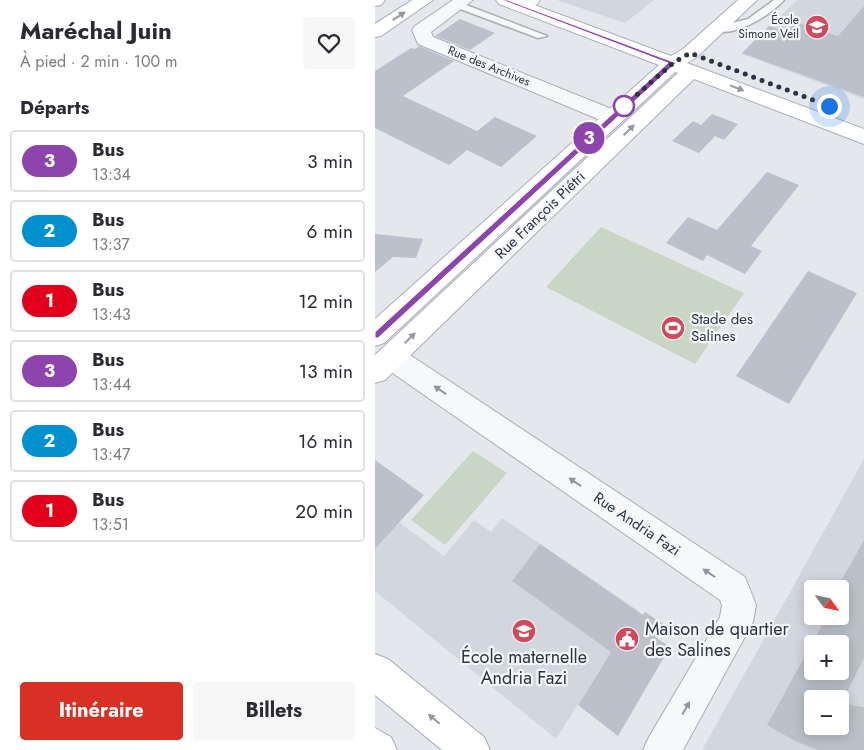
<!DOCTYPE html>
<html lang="fr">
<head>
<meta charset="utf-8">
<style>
	body { margin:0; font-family:Jost,sans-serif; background:#f7f7f7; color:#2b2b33; height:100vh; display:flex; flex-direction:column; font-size:19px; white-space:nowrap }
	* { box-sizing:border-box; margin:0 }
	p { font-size:16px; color:#7c7c81 }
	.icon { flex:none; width:28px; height:28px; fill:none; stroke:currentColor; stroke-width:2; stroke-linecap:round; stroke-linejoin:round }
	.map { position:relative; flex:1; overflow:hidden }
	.panel { display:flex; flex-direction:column; background:#fff; width:375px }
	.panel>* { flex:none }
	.badge { padding:0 10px; border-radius:16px; font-size:18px; line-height:32px }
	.needle { width:32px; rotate:123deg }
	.fabs { position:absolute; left:429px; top:580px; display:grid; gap:10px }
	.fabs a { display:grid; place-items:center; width:45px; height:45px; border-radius:5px; background:#fff; box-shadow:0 2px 12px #0003; font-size:25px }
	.you { position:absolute; width:25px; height:25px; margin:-12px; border:4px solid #fff; border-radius:50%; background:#1a73e8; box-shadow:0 0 0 8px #1a73e833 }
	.map>.badge { position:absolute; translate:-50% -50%; box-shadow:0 0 0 2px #fff }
	h2 { padding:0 20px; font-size:19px; line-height:45px }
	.round { display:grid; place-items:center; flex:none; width:52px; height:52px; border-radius:5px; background:#f7f7f7 }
	.headline { display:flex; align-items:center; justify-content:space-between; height:85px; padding:0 20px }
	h1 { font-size:24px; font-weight:700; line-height:38px }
	.action { display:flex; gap:10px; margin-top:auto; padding:10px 20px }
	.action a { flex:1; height:58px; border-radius:5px; background:#d93025; color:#fff; font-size:20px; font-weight:700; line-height:58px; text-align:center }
	.action a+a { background:#f7f7f7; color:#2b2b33 }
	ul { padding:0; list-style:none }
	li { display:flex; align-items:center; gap:15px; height:62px; margin:0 10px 8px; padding:0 10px; border:2px solid #e1e1e2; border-radius:5px }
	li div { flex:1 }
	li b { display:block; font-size:19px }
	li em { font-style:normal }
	li .badge { min-width:55px; font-weight:700; text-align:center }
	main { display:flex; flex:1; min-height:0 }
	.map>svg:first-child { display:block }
	.built { fill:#d2d6de; fill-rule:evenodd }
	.green { fill:#c9d6c5 }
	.building { fill:#bbc0ca; fill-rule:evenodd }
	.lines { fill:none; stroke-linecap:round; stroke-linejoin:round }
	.lane-casing { stroke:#a9aeb7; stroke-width:3 }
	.street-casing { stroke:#a9aeb7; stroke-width:2 }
	.secondary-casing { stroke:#a9aeb7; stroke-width:2 }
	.primary-casing { stroke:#a3abb8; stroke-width:2 }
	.lane { fill:#f7f8fa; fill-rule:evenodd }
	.street { fill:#f7f8fa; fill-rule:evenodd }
	.secondary { fill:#fff; fill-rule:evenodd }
	.primary { fill:#fff; fill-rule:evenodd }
	.oneway { fill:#959aa2 }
	.oneway2 { fill:#9196a0 }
	.line { fill:#8e44ad; stroke:#fff }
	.walk { stroke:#2b3445; stroke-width:5; stroke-dasharray:0 9 }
	.stop-dot { fill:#fff; stroke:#8e44ad; stroke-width:2.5 }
	.labels { text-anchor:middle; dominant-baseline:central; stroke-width:4.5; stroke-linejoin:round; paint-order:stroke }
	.far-poi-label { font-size:12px; fill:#2b3445; stroke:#f4f6f9; text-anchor:end }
	.far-street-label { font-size:12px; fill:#2b3445; stroke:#f4f6f9 }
	.street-label { font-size:15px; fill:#2b3445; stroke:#f4f6f9 }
	.poi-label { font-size:15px; fill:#2b3445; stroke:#f4f6f9; text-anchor:start }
	.near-poi-label { font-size:18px; fill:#2b3445; stroke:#f4f6f9; text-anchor:start }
</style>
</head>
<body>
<main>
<section class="panel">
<div class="headline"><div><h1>Maréchal Juin</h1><p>À pied · 2 min · 100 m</p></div><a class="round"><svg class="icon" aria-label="heart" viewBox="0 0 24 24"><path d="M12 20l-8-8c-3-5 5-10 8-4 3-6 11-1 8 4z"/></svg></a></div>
<h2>Départs</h2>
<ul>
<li><span class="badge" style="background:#8e44ad;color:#fff">3</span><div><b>Bus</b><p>13:34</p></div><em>3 min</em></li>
<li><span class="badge" style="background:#0090cd;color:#fff">2</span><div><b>Bus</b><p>13:37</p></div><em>6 min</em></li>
<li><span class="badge" style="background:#e2001a;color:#fff">1</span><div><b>Bus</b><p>13:43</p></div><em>12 min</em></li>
<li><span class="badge" style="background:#8e44ad;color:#fff">3</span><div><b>Bus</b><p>13:44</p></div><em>13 min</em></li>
<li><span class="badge" style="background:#0090cd;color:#fff">2</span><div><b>Bus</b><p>13:47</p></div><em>16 min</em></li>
<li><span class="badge" style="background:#e2001a;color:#fff">1</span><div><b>Bus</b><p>13:51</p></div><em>20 min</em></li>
</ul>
<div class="action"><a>Itinéraire</a><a>Billets</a></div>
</section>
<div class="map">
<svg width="489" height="750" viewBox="0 0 489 750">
	<rect width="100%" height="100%" fill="#e4e7ec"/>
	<g class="built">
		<path d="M182,0H279L250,23Z"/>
		<path d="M422,0H489V99L367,54Z"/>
		<path d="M489,459V750H327ZM438,589H465V616H438ZM438,644H465V671H438ZM438,699H465V726H438Z"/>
		<path d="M127,518L262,610L181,739L0,591V549L24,522L69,556L99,520L116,532Z"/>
	</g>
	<g class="green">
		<path d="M226,227L369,293L320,364L171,287Z"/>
		<path d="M98,451L132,473L70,545L36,520Z"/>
	</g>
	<g class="building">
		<path d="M489,6V97L367,53L394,26L412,32L421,22L463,36Z"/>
		<path d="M85,19L120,33L95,50L60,36Z"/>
		<path d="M44,46L79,61L28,96L102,131L120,117L162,136L126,167L92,150L74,165L0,128V71L36,48L40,49Z"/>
		<path d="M337,114L363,124L349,140L340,136L324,153L297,141L318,121L326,125Z"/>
		<path d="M392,172L424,185L376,246L387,251L370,274L332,255L328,261L291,243L313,217L342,230Z"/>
		<path d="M0,234L48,239L41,258L18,257L0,272Z"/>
		<path d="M433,271L482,293L414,404L361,376Z"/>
		<path d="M0,460L49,495L0,549Z"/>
		<path d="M489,540V658L466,704L489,707V750H443L420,741L392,725L452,616H465V583ZM438,644H465V671H438ZM438,699H465V726H438Z"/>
		<path d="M165,544L268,615L270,612L288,624L280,637L295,647L243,736L203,705L236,652L137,581Z"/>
	</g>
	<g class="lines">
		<g class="lane-casing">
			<g id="lane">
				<path d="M399,0H409C397,14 354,42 337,28L373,19Z"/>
				<path d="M80,3H86L172,36L163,38L80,7Z"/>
			</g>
		</g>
		<g class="street-casing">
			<g id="street">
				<path d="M78,0H98L56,32L58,37L244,112L247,117L244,122L237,123L230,122L43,44L37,30L40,26Z"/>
				<path d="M146,0H165C159,9 152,13 142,11L139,7Z"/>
				<path d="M16,346L26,349L370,577L381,605L378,622L308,750H268L274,737L345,617L347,605L345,600L6,365L2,357L6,349Z"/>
			</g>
		</g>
		<g class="secondary-casing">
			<path id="secondary" d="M121,0H146L296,56L308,49L363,0H382L322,57L312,63L489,129V144L319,79L10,380L0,383V355L303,73L300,72L9,343L0,346V319L284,65L124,4Z"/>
		</g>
		<g class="primary-casing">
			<g id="primary">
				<path d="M0,0H10L6,5L0,6Z"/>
				<path d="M37,0H58L6,36L0,37V24Z"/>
				<path d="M0,654L13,659L109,737L115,750H67L0,695Z"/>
				<path d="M0,728L16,737L22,750H0Z"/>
			</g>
		</g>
		<use href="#lane" class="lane"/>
		<use href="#street" class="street"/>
		<use href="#secondary" class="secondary"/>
		<use href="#primary" class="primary"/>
	</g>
	<defs><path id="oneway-solid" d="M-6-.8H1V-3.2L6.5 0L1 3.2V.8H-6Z" transform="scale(1.25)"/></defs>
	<g class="oneway">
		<use href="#oneway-solid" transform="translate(24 16) rotate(-33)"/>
		<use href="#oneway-solid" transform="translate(362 88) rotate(21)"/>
		<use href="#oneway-solid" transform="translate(254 130) rotate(-44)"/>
		<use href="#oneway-solid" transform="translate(35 338) rotate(-44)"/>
		<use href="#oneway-solid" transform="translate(59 719) rotate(-140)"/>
	</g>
	<g class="oneway2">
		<use href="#oneway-solid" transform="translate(65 390) rotate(-146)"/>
		<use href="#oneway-solid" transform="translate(200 482) rotate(-146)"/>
		<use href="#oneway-solid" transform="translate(334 573) rotate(-146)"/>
		<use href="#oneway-solid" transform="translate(311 708) rotate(-60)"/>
	</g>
	<path class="line" d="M127,0H132L301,63L3,338H0V332L293,63Z"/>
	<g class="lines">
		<path class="walk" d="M249,106L298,63L315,53L454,106"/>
	</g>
	<defs>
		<g id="school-disc" transform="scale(1.25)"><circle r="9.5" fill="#d1495b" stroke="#f4f6f9"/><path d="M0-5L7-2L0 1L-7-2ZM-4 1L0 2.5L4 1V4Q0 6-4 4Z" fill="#fff"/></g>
		<g id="stadium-disc" transform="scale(1.25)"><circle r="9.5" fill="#d1495b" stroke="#f4f6f9"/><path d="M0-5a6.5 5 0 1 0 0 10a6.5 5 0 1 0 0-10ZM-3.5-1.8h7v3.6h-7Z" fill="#fff"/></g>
		<g id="civic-disc" transform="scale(1.25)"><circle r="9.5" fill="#d1495b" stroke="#f4f6f9"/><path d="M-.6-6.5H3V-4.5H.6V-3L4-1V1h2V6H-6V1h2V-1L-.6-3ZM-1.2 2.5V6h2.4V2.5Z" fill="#fff"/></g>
	</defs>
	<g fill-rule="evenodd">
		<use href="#school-disc" x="442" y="27"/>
		<use href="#stadium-disc" x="298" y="328"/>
		<use href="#school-disc" x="149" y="631"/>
		<use href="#civic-disc" x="252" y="639"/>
	</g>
	<circle class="stop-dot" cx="249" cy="106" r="10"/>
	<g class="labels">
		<g class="far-poi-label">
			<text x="424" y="20">École<tspan x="424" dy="14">Simone Veil</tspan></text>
		</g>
		<g class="far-street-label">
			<text transform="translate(114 66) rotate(22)">Rue des Archives</text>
		</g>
		<g class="street-label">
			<text transform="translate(165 215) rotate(-44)">Rue François Piétri</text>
			<text transform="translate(262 524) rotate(34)">Rue Andria Fazi</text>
		</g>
		<g class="poi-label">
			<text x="316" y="319">Stade des<tspan x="316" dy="17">Salines</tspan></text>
		</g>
		<g class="near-poi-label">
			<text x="270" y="629">Maison de quartier<tspan x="270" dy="21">des Salines</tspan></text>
			<text x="149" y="657" text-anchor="middle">École maternelle<tspan x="149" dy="21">Andria Fazi</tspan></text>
		</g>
	</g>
</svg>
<div class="fabs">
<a><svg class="needle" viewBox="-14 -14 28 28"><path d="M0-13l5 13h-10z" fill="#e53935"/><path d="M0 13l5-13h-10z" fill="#7c7c81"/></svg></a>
<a>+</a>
<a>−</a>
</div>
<div class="you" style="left:454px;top:106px"></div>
<b class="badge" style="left:214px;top:138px;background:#8e44ad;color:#fff">3</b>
</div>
</main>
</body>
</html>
